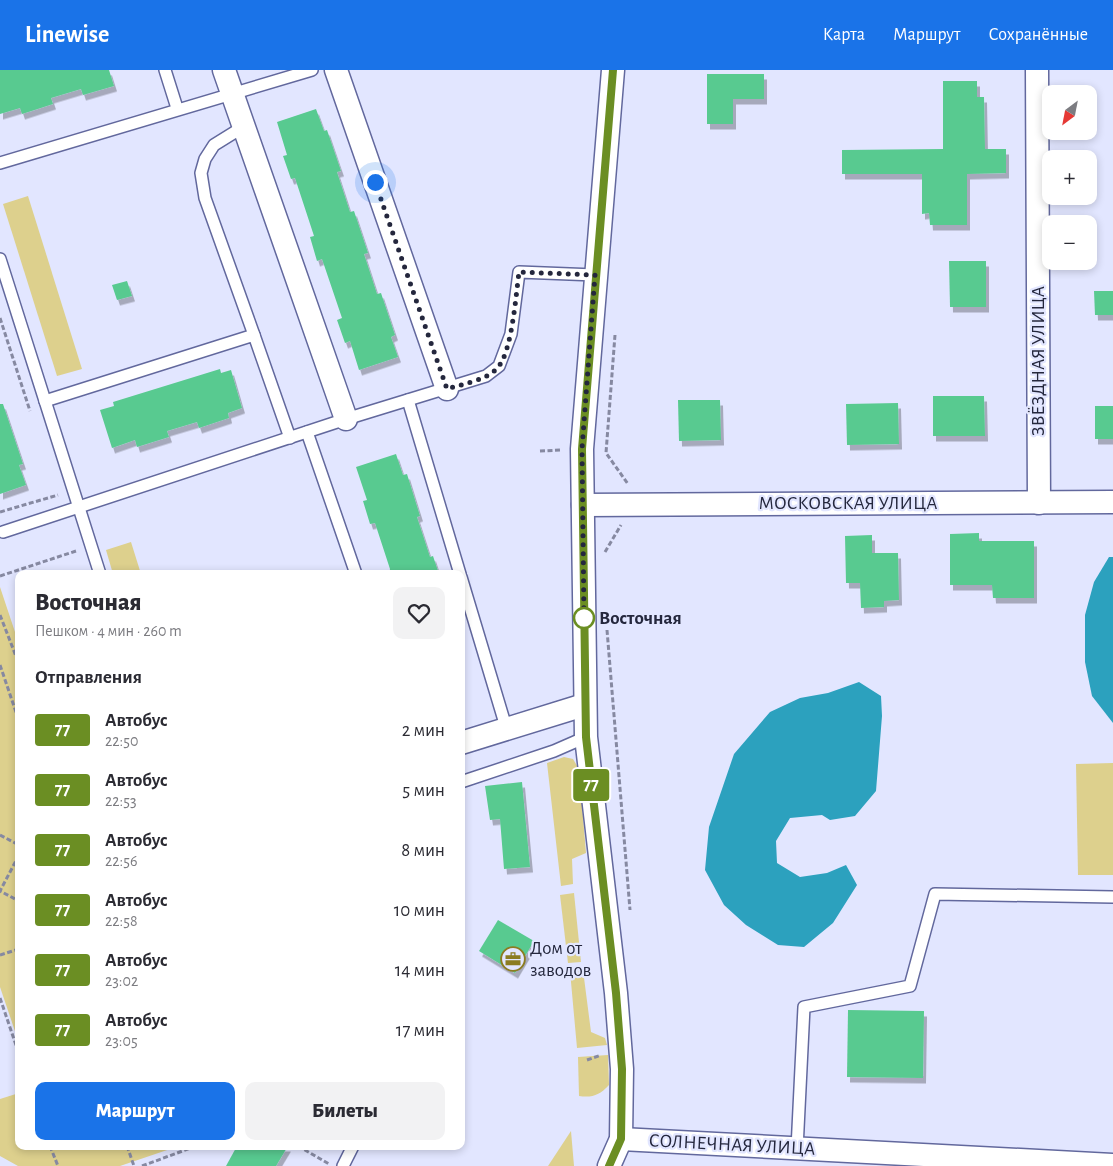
<!DOCTYPE html>
<html lang="ru">
<head>
<meta charset="utf-8">
<style>
	body { margin:0; font-family:"Alegreya Sans",sans-serif; background:#f2f2f3; color:#2b2b33; height:100vh; display:flex; flex-direction:column; font-size:19px; white-space:nowrap }
	* { box-sizing:border-box; margin:0 }
	p { font-size:16px; color:#7c7c81 }
	.icon { flex:none; width:28px; height:28px; fill:none; stroke:currentColor; stroke-width:2; stroke-linecap:round; stroke-linejoin:round }
	.map { position:relative; flex:1; overflow:hidden }
	.side { position:absolute; left:15px; top:500px; width:450px; height:580px; display:flex; flex-direction:column; background:#fff; border-radius:10px; box-shadow:0 2px 8px #0003 }
	.side>* { flex:none }
	.badge { padding:0 10px; border-radius:4px; font-size:18px; line-height:32px }
	.needle { width:32px; rotate:212deg }
	.fabs { position:absolute; left:1042px; top:15px; display:grid; gap:10px }
	.fabs a { display:grid; place-items:center; width:55px; height:55px; border-radius:10px; background:#fff; box-shadow:0 2px 8px #0003; font-size:25px }
	.you { position:absolute; width:25px; height:25px; margin:-12px; border:4px solid #fff; border-radius:50%; background:#1a73e8; box-shadow:0 0 0 8px #1a73e833 }
	.map>.badge { position:absolute; translate:-50% -50%; box-shadow:0 0 0 2px #fff }
	h2 { padding:0 20px; font-size:19px; line-height:45px }
	.round { display:grid; place-items:center; flex:none; width:52px; height:52px; border-radius:10px; background:#f2f2f3 }
	.overview { display:flex; align-items:center; justify-content:space-between; height:85px; padding:0 20px }
	h1 { font-size:24px; font-weight:800; line-height:38px }
	.action { display:flex; gap:10px; margin-top:auto; padding:10px 20px }
	.action a { flex:1; height:58px; border-radius:10px; background:#1a73e8; color:#fff; font-size:20px; font-weight:800; line-height:58px; text-align:center }
	.action a+a { background:#f2f2f3; color:#2b2b33 }
	ul { padding:0; list-style:none }
	li { display:flex; align-items:center; gap:15px; height:60px; padding:0 20px }
	li div { flex:1 }
	li b { display:block; font-size:19px }
	li em { font-style:normal }
	li .badge { min-width:55px; font-weight:700; text-align:center }
	header { display:flex; align-items:center; gap:30px; box-sizing:border-box; height:70px; padding:0 25px; background:#1a73e8; color:#fff }
	header strong { font-size:24px }
	nav { display:flex; gap:28px; margin-inline-start:auto; font-size:18px }
	.map>svg:first-child { display:block }
	.green { fill:#ddd08d }
	.water { fill:#2ca1be }
	.building { fill:#59ca90; filter:url(#shadow) }
	.lines { fill:none; stroke-linecap:round; stroke-linejoin:round }
	.service-casing { stroke:#62689d; stroke-width:14 }
	.minor-casing { stroke:#62689d; stroke-width:25 }
	.path { stroke:#8689a1; stroke-width:3; stroke-dasharray:5 2.5; stroke-linecap:butt }
	.service { stroke:#fff; stroke-width:11 }
	.minor { stroke:#fff; stroke-width:22 }
	.line-casing { stroke:#fff; stroke-width:11 }
	.line { stroke:#6b8e23; stroke-width:8 }
	.walk { stroke:#24273d; stroke-width:5; stroke-dasharray:0 9 }
	.stop-dot { fill:#fff; stroke:#6b8e23; stroke-width:2.5 }
	.labels { text-anchor:middle; dominant-baseline:central; stroke-width:4.5; stroke-linejoin:round; paint-order:stroke }
	.street-label { font-size:19px; fill:#24273d; stroke:#e2e6ff }
	.stop-label { font-size:19px; font-weight:bold; fill:#24273d; stroke:#e2e6ff; text-anchor:start }
	.poi-label { font-size:19px; fill:#24273d; stroke:#e2e6ff; text-anchor:start }
</style>
</head>
<body>
<header>
<strong>Linewise</strong>
<nav><a>Карта</a><a>Маршрут</a><a>Сохранённые</a></nav>
</header>
<div class="map">
<svg width="1113" height="1096" viewBox="0 0 1113 1096">
	<defs>
		<filter id="shadow"><feDropShadow dx="3" dy="5.5" stdDeviation="0" flood-color="#0004"/></filter>
	</defs>
	<rect width="100%" height="100%" fill="#e2e6ff"/>
	<g class="green">
		<path d="M28,126L82,299L57,306L3,134Z"/>
		<path d="M131,472L141,504H113L106,480Z"/>
		<path d="M0,517L19,574V973L0,917Z"/>
		<path d="M564,687L573,689L579,699L586,783L572,789L573,814L561,816L547,693Z"/>
		<path d="M1113,693V805H1078L1076,694Z"/>
		<path d="M574,823L581,892L568,893L560,825Z"/>
		<path d="M583,900L591,962L605,968L607,975L577,978L570,901Z"/>
		<path d="M608,985L609,1015C600,1025 592,1028 579,1026L578,987Z"/>
		<path d="M19,1023V1076H179L120,1096H18L0,1086V1029Z"/>
		<path d="M571,1061L574,1096H548Z"/>
	</g>
	<g class="water">
		<path d="M1109,487H1113V653L1092,626L1085,592V545L1094,512Z"/>
		<path d="M859,612L881,626L882,646L876,721L855,746L830,750L822,745L790,748L776,771L777,793L800,807L827,803L846,795L857,815L833,853L804,877L778,875L746,855L724,835L705,800L709,757L734,684L770,642L800,628L828,623Z"/>
	</g>
	<g class="building">
		<path d="M0,0H109L114,16L83,25L81,19L51,28L53,34L22,44L20,38L0,44Z"/>
		<path d="M707,4H764V29H733V54H707Z"/>
		<path d="M943,11H977V27H984L985,79H1006V103L967,104V155H930L929,143L922,144V104H842V80L943,79Z"/>
		<path d="M316,39L324,61L327,60L341,101L337,102L350,142L354,141L368,183L364,184L377,224L381,223L395,265L391,267L398,287L359,300L350,271L345,273L337,250L342,248L322,189L317,191L310,167L314,166L295,108L291,109L283,86L287,85L277,52Z"/>
		<path d="M949,191H986V237H950Z"/>
		<path d="M127,211L132,226L117,230L112,215Z"/>
		<path d="M1094,221H1113V245H1095Z"/>
		<path d="M220,299L221,303L231,300L242,338L228,343L229,348L199,358L197,352L167,361L169,367L137,377L135,370L112,378L100,340L114,336L113,332Z"/>
		<path d="M933,326H984L985,366H933Z"/>
		<path d="M678,330H720L721,370L679,371Z"/>
		<path d="M898,333L899,374L847,375L846,334Z"/>
		<path d="M0,334H3L23,394L19,395L26,415L0,424Z"/>
		<rect x="1095" y="336" width="18" height="33"/>
		<path d="M396,384L403,405L407,404L420,446L417,447L430,487L433,486L439,504H389L390,499L375,453L370,454L363,431L367,430L356,397Z"/>
		<path d="M979,463V471H1034V528H993L992,515H950V464Z"/>
		<path d="M872,465V483H898L899,530L884,531V537L861,538L860,513H846L845,466Z"/>
		<path d="M522,712L530,797L504,799L500,749L490,750L485,716Z"/>
		<path d="M498,850L534,871L515,903L479,881Z"/>
		<path d="M848,940L924,941L923,1008L847,1007Z"/>
		<path d="M237,1076H288L276,1096H226Z"/>
	</g>
	<g class="lines">
		<g class="service-casing">
			<g id="service">
				<path d="M165,0L177,38"/>
				<path d="M243,57L214,75L205,89L201,103L205,128L254,265"/>
				<path d="M0,93L312,0"/>
				<path d="M0,189L100,504"/>
				<path d="M408,330L460,504"/>
				<path d="M45,331L254,265L290,368"/>
				<path d="M307,362L356,504"/>
				<path d="M3,462L346,349L486,306L499,296L511,264L519,202L595,205"/>
				<path d="M461,507L506,657"/>
				<path d="M461,712L554,681L586,667"/>
				<path d="M797,1079L804,937L910,916L935,824L1113,827"/>
				<path d="M343,1096L353,1076"/>
			</g>
		</g>
		<g class="minor-casing">
			<g id="minor">
				<path d="M224,0L346,349"/>
				<path d="M336,0L447,319"/>
				<path d="M1037,0L1039,433"/>
				<path d="M583,435L1113,432"/>
				<path d="M461,673L584,635"/>
				<path d="M621,1069L1113,1095"/>
				<path d="M609,1096L621,1069L622,999L616,923L586,667L582,379L613,0"/>
			</g>
		</g>
		<g class="path">
			<path d="M0,248L30,341"/>
			<path d="M615,265L606,383L628,414"/>
			<path d="M540,381L561,380"/>
			<path d="M0,442L58,425"/>
			<path d="M605,482L621,455"/>
			<path d="M0,506L76,481"/>
			<path d="M0,545L19,594"/>
			<path d="M607,560L630,840"/>
			<path d="M0,595L19,651"/>
			<path d="M0,765L19,775"/>
			<path d="M19,785L0,821L19,831"/>
			<path d="M0,885L19,879"/>
			<path d="M0,928L19,984"/>
			<path d="M587,990L601,985"/>
			<path d="M50,1076L58,1096"/>
			<path d="M127,1076L134,1096"/>
			<path d="M298,1076L329,1094"/>
			<path d="M142,1096L196,1076"/>
		</g>
		<use href="#service" class="service"/>
		<use href="#minor" class="minor"/>
	</g>
	<g class="lines">
		<g class="line-casing">
			<path id="line" d="M609,1096L621,1069L622,999L616,923L586,667L582,379L613,0"/>
		</g>
		<use href="#line" class="line"/>
		<path class="walk" d="M375,112L447,319C462,314 489,310 499,296C512,279 516,225 519,202L595,205L582,379L584,548"/>
	</g>
	<defs>
		<g id="office-ring" transform="scale(1.25)"><circle r="9.5" fill="#e2e6ff" stroke="#8c7c21" stroke-width="1.5"/><path d="M-6-3h4V-5.5h4V-3h4V5H-6ZM-1-4.5V-3h2v-1.5ZM-6 0V1H6V0Z" fill="#8c7c21"/></g>
	</defs>
	<g fill-rule="evenodd">
		<use href="#office-ring" x="513" y="889"/>
	</g>
	<circle class="stop-dot" cx="584" cy="548" r="10"/>
	<g class="labels">
		<g class="street-label">
			<text transform="translate(1038 291) rotate(-90)">ЗВЁЗДНАЯ УЛИЦА</text>
			<text x="848" y="433">МОСКОВСКАЯ УЛИЦА</text>
			<text transform="translate(732 1075) rotate(3)">СОЛНЕЧНАЯ УЛИЦА</text>
		</g>
		<g class="stop-label">
			<text x="599" y="548">Восточная</text>
		</g>
		<g class="poi-label">
			<text x="530" y="878">Дом от<tspan x="530" dy="22">заводов</tspan></text>
		</g>
	</g>
</svg>
<div class="fabs">
<a><svg class="needle" viewBox="-14 -14 28 28"><path d="M0-13l5 13h-10z" fill="#e53935"/><path d="M0 13l5-13h-10z" fill="#7c7c81"/></svg></a>
<a>+</a>
<a>−</a>
</div>
<div class="you" style="left:375px;top:112px"></div>
<b class="badge" style="left:591px;top:715px;background:#6b8e23;color:#fff">77</b>
<section class="side">
<div class="overview"><div><h1>Восточная</h1><p>Пешком · 4 мин · 260 m</p></div><a class="round"><svg class="icon" aria-label="heart" viewBox="0 0 24 24"><path d="M12 20l-8-8c-3-5 5-10 8-4 3-6 11-1 8 4z"/></svg></a></div>
<h2>Отправления</h2>
<ul>
<li><span class="badge" style="background:#6b8e23;color:#fff">77</span><div><b>Автобус</b><p>22:50</p></div><em>2 мин</em></li>
<li><span class="badge" style="background:#6b8e23;color:#fff">77</span><div><b>Автобус</b><p>22:53</p></div><em>5 мин</em></li>
<li><span class="badge" style="background:#6b8e23;color:#fff">77</span><div><b>Автобус</b><p>22:56</p></div><em>8 мин</em></li>
<li><span class="badge" style="background:#6b8e23;color:#fff">77</span><div><b>Автобус</b><p>22:58</p></div><em>10 мин</em></li>
<li><span class="badge" style="background:#6b8e23;color:#fff">77</span><div><b>Автобус</b><p>23:02</p></div><em>14 мин</em></li>
<li><span class="badge" style="background:#6b8e23;color:#fff">77</span><div><b>Автобус</b><p>23:05</p></div><em>17 мин</em></li>
</ul>
<div class="action"><a>Маршрут</a><a>Билеты</a></div>
</section>
</div>
</body>
</html>
